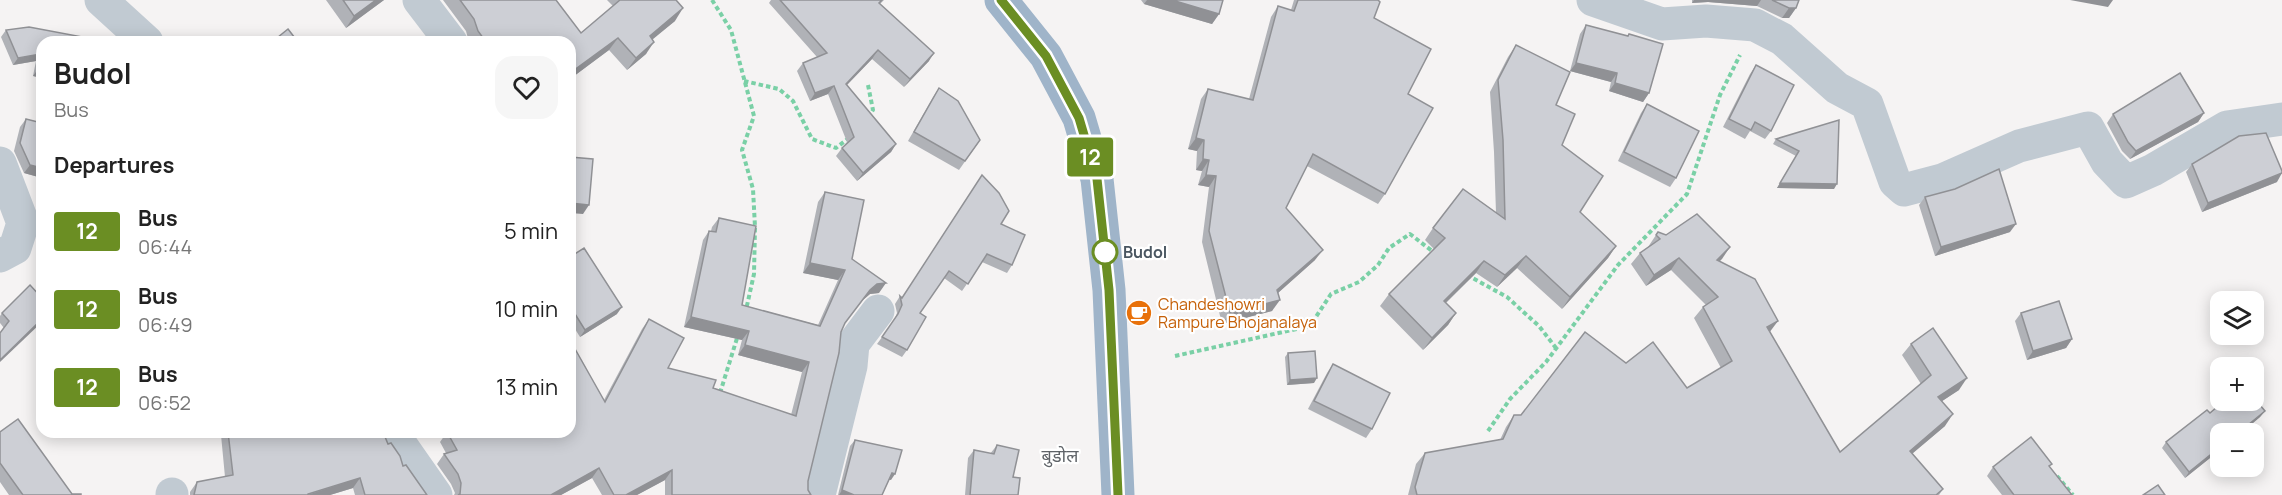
<!DOCTYPE html>
<html lang="en">
<head>
<meta charset="utf-8">
<style>
	body { margin:0; font-family:Manrope,"Noto Sans Devanagari",sans-serif; background:#f6f6f6; color:#222; height:100vh; display:flex; flex-direction:column; font-size:22px; white-space:nowrap }
	* { box-sizing:border-box; margin:0 }
	p { font-size:20px; color:#767676 }
	.icon { flex:none; width:33px; height:33px; fill:none; stroke:currentColor; stroke-width:2; stroke-linecap:round; stroke-linejoin:round }
	.map { position:relative; flex:1; overflow:hidden }
	.panel { position:absolute; left:36px; top:36px; width:540px; height:402px; display:flex; flex-direction:column; background:#fff; border-radius:18px; box-shadow:0 3px 15px #0003 }
	.panel>* { flex:none }
	.badge { padding:0 12px; border-radius:4px; font-size:21px; line-height:39px }
	.fabs { position:absolute; left:2210px; top:291px; display:grid; gap:12px }
	.fabs a { display:grid; place-items:center; width:54px; height:54px; border-radius:12px; background:#fff; box-shadow:0 3px 15px #0003; font-size:30px }
	.map>.badge { position:absolute; translate:-50% -50%; box-shadow:0 0 0 3px #fff }
	h2 { padding:0 18px; font-size:22px; line-height:54px }
	.round { display:grid; place-items:center; flex:none; width:63px; height:63px; border-radius:18px; background:#f6f6f6 }
	.head { display:flex; align-items:center; justify-content:space-between; height:102px; padding:0 18px }
	h1 { font-size:28px; font-weight:700; line-height:45px }
	ul { padding:0; list-style:none }
	li { display:flex; align-items:center; gap:18px; height:78px; padding:0 18px }
	li div { flex:1 }
	li b { display:block; font-size:22px }
	li em { font-style:normal }
	li .badge { min-width:66px; font-weight:700; text-align:center }
	.map>svg:first-child { display:block }
	.lines { fill:none; stroke-linecap:round; stroke-linejoin:round }
	.path { stroke:#7ad0a6; stroke-width:4; stroke-dasharray:4.5 3; stroke-linecap:butt }
	.minor { stroke:#c1cad2; stroke-width:33 }
	.trunk { stroke:#9fb4c9; stroke-width:33 }
	.wall { fill:#b0b2b7 }
	.shaded-wall { fill:#909195 }
	.building { fill:#cdcfd5; stroke:#909195; stroke-width:1.5 }
	.line-casing { stroke:#fff; stroke-width:14 }
	.line { stroke:#6b8e23; stroke-width:9 }
	.stop-dot { fill:#fff; stroke:#6b8e23; stroke-width:3 }
	.labels { text-anchor:middle; dominant-baseline:central; stroke-width:4.5; stroke-linejoin:round; paint-order:stroke }
	.stop-label { font-size:16px; font-weight:bold; fill:#4a5661; stroke:#fff; text-anchor:start }
	.food-label { font-size:16px; fill:#c56008; stroke:#fff; text-anchor:start }
	.neighbourhood-label { font-size:18px; fill:#5f6368; stroke:#fff }
</style>
</head>
<body>
<div class="map">
<svg width="2282" height="495" viewBox="0 0 2282 495">
	<rect width="100%" height="100%" fill="#f5f3f3"/>
	<g class="lines">
		<g class="path">
			<path d="M712,0L731,30L754,116L742,150L753,189L755,227L754,274L746,310"/>
			<path d="M744,81L779,89L793,101L812,139L836,148L850,137"/>
			<path d="M868,85L873,110L869,116"/>
			<path d="M1467,275L1507,297L1539,326L1556,348"/>
			<path d="M1175,356L1310,326L1331,294L1359,282L1378,265L1389,248L1410,234L1436,254"/>
			<path d="M720,393L738,335"/>
			<path d="M1488,431L1510,399L1546,362L1618,265L1687,194L1720,95L1740,55"/>
			<path d="M2057,476L2073,495"/>
		</g>
		<g class="minor">
			<path d="M101,0L147,42"/>
			<path d="M419,0L451,42"/>
			<path d="M1593,0L1662,24L1706,21L1755,25L1782,39L1837,88L1867,104L1895,182L1904,190L1942,180L2019,146L2088,128L2107,162L2126,182L2153,170L2227,127L2282,119"/>
			<path d="M0,163L23,223L15,248L0,256"/>
			<path d="M392,432L436,495"/>
			<path d="M172,495V494"/>
			<path d="M819,495L851,366L853,344L878,311"/>
		</g>
		<path class="trunk" d="M1001,0L1046,56L1079,118L1097,179L1109,290L1118,495"/>
	</g>
	<g class="wall">
		<path d="M326,0H384L346,28Z"/>
		<path d="M443,0H556L581,33L613,6L607,0H676L675,21L652,39L646,54L627,70L609,50L570,79V42H469L466,31Z"/>
		<path d="M771,0H884L880,4L929,61L904,87L872,59L847,85L896,144L891,152L857,181L836,156L842,148L847,142L828,94L810,101L797,71L803,63L817,57L769,3Z"/>
		<path d="M1141,0H1223L1219,14L1212,24L1144,4Z"/>
		<path d="M1294,0H1378L1374,18L1408,94L1385,194L1378,204L1307,166L1286,208L1315,260L1278,293L1272,311L1222,324L1202,242L1209,187L1198,185L1202,171L1196,170L1197,151L1188,149L1201,99L1208,89L1249,99L1271,17L1278,6L1291,10Z"/>
		<path d="M1692,0H1799L1796,8L1789,18H1782L1757,6L1708,2L1692,3Z"/>
		<path d="M1586,25L1627,36L1629,34L1649,93L1643,102L1609,91L1611,82L1570,71L1580,34Z"/>
		<path d="M6,30L42,42V78L33,76L36,61L13,65L1,37Z"/>
		<path d="M1516,45L1556,105L1562,145L1580,212L1616,246L1608,258L1562,309L1517,268L1497,287L1476,273L1446,303L1456,313L1448,325L1423,350L1380,306L1389,294L1434,249L1425,240L1433,228L1496,213L1494,152L1490,92L1508,57Z"/>
		<path d="M1756,65L1771,131L1765,139L1750,131L1745,139L1723,127L1750,74Z"/>
		<path d="M939,88L980,140L959,170L908,141L933,97Z"/>
		<path d="M1647,104L1676,178L1670,187L1618,161L1641,113Z"/>
		<path d="M2204,113L2198,122L2130,159L2122,151L2107,123L2113,114Z"/>
		<path d="M26,119L42,123V178L24,173L14,151L20,127Z"/>
		<path d="M1839,120L1834,189L1777,188L1796,156L1773,144L1776,139Z"/>
		<path d="M2192,164L2277,182L2202,212L2186,172Z"/>
		<path d="M825,192L852,259L879,293L870,294L863,300L844,324L841,332L808,481V490L811,495H665V480L637,495H602L592,478L561,495H454L455,493L451,484L437,464L444,454L446,453L440,442L447,432L604,400L642,329L649,319L668,368L713,388L791,415L802,372L738,355L742,340L684,327L703,240L709,231H711L712,227L719,218L742,305L818,325L838,280L803,273L818,202Z"/>
		<path d="M1925,197L2010,232L1935,256L1919,205Z"/>
		<path d="M1001,224L1012,265L1007,273L982,262L962,291L944,278L920,313L907,350L902,357L877,344L894,321L897,313L895,304L900,296L902,297Z"/>
		<path d="M1658,232L1666,235L1730,247L1719,261L1770,332L1840,452L1921,384L1902,355L1911,344L1959,390L1942,401L1945,426L1912,454L1943,489L1939,495H1408L1416,464L1425,453L1500,440L1506,427L1514,415H1521L1626,363L1687,388L1721,368L1694,318L1703,307L1706,305L1671,270L1646,286L1631,264L1640,253L1648,247Z"/>
		<path d="M570,257L617,314L580,337L570,321Z"/>
		<path d="M42,298L4,328L0,323V316L2,313Z"/>
		<path d="M2021,313L2072,339L2066,348L2027,360L2015,321Z"/>
		<path d="M1288,353L1314,383L1287,385L1285,357Z"/>
		<path d="M1333,364L1372,429L1366,438L1308,409L1327,373Z"/>
		<path d="M2265,411L2260,417L2240,434H2220V450L2185,478L2162,448L2166,442L2210,413Z"/>
		<path d="M0,432L72,494L81,495H9L0,482Z"/>
		<path d="M223,432H383L388,444L403,466L427,495H355L353,488L330,495H190V492L197,482L225,477L221,435Z"/>
		<path d="M855,440L891,480H889L882,495H838L850,446Z"/>
		<path d="M997,445L1013,477L1018,495H965L968,458L974,450L990,454Z"/>
		<path d="M1993,467H2049L2072,495H2002L1987,476Z"/>
	</g>
	<g class="shaded-wall">
		<path d="M376,0H384L346,28L354,16Z"/>
		<path d="M1147,0H1172L1219,14L1212,24L1144,4Z"/>
		<path d="M1694,0H1761L1757,6L1708,2L1692,3Z"/>
		<path d="M2070,0H2113L2108,7Z"/>
		<path d="M683,8L675,21L641,49L650,36Z"/>
		<path d="M1789,8H1796L1789,18H1782Z"/>
		<path d="M618,38L609,50L570,79V73Z"/>
		<path d="M654,42L646,54L627,70L636,58Z"/>
		<path d="M878,50L872,59L840,92L846,84Z"/>
		<path d="M934,53L929,61L904,87L910,79Z"/>
		<path d="M41,54L36,61L13,65L18,58Z"/>
		<path d="M1576,63L1617,73L1611,82L1570,71Z"/>
		<path d="M38,69L42,70V78L33,76Z"/>
		<path d="M1615,83L1649,93L1643,102L1609,91Z"/>
		<path d="M834,86L828,94L810,101L815,93Z"/>
		<path d="M2204,113L2198,122L2130,159L2136,151Z"/>
		<path d="M1196,138L1204,140L1197,151L1188,149Z"/>
		<path d="M896,144L891,152L857,181L863,173Z"/>
		<path d="M1203,159L1209,160L1202,171L1196,170Z"/>
		<path d="M30,165L42,168V178L24,173Z"/>
		<path d="M2282,173L2277,182L2202,212L2208,203Z"/>
		<path d="M1206,175L1216,176L1209,187L1198,185Z"/>
		<path d="M1780,183L1837,184L1834,189L1777,188Z"/>
		<path d="M570,203L589,205L583,214L570,213Z"/>
		<path d="M2016,224L2010,232L1935,256L1941,247Z"/>
		<path d="M1616,246L1608,258L1562,309L1570,297Z"/>
		<path d="M1730,247L1722,259L1709,272L1717,260Z"/>
		<path d="M1323,250L1315,260L1270,300L1277,290Z"/>
		<path d="M1526,256L1517,268L1497,287L1505,275Z"/>
		<path d="M1679,258L1671,270L1646,286L1654,275Z"/>
		<path d="M1484,261L1476,273L1435,313L1444,301Z"/>
		<path d="M810,263L845,270L838,280L803,273Z"/>
		<path d="M886,283L879,293L870,294L863,300L870,290L877,284Z"/>
		<path d="M1280,300L1272,311L1222,324L1230,313Z"/>
		<path d="M622,307L617,314L580,337L585,330Z"/>
		<path d="M1456,313L1448,325L1423,350L1432,338Z"/>
		<path d="M691,317L749,331L742,340L684,327Z"/>
		<path d="M42,319V322L0,362V360Z"/>
		<path d="M1778,321L1769,333L1767,327Z"/>
		<path d="M2072,339L2066,348L2027,360L2033,351Z"/>
		<path d="M745,345L809,362L802,372L738,355Z"/>
		<path d="M1317,378L1314,383L1287,385L1290,380Z"/>
		<path d="M1967,378L1959,390L1930,409L1938,397Z"/>
		<path d="M2265,411L2260,417L2240,434H2237Z"/>
		<path d="M1953,414L1945,426L1901,463L1910,451Z"/>
		<path d="M2220,447V450L2185,478L2189,472Z"/>
		<path d="M599,468L592,478L561,495H551Z"/>
		<path d="M672,470L665,480L637,495H626Z"/>
		<path d="M892,473L895,474L891,480L887,479Z"/>
		<path d="M360,478L353,488L330,495H307Z"/>
		<path d="M842,490L854,495H839Z"/>
	</g>
	<g class="building">
		<path d="M343,0H376L354,16Z"/>
		<path d="M460,0H556L581,33L620,0H676L683,8L650,36L654,42L636,58L618,38L570,73V42H486L478,31L474,19Z"/>
		<path d="M780,0H882L879,3L934,53L910,79L878,50L846,84L896,144L863,173L842,148L854,137L834,86L815,93L803,63L827,53Z"/>
		<path d="M1172,0H1223L1219,14Z"/>
		<path d="M1298,0H1378L1380,2L1374,18L1431,49L1408,94L1433,108L1385,194L1313,154L1286,208L1323,250L1277,290L1280,300L1230,313L1209,231L1216,176L1206,175L1209,160L1203,159L1204,140L1196,138L1208,89L1253,100L1278,6L1294,11Z"/>
		<path d="M1772,0H1799L1796,8H1789Z"/>
		<path d="M1586,25L1628,36L1629,34L1663,44L1649,93L1615,83L1617,73L1576,63Z"/>
		<path d="M29,27L104,41V42H42V70L38,69L41,54L18,58L6,30Z"/>
		<path d="M288,29L298,42H272Z"/>
		<path d="M1516,45L1570,72L1556,105L1575,114L1562,145L1603,176L1580,212L1616,246L1570,297L1526,256L1505,275L1484,261L1444,301L1456,313L1432,338L1389,294L1445,238L1433,228L1463,189L1505,219L1503,140L1498,80Z"/>
		<path d="M1756,65L1794,85L1771,131L1755,122L1751,130L1729,119Z"/>
		<path d="M2180,73L2204,113L2136,151L2128,142L2113,114Z"/>
		<path d="M939,88L958,101L980,140L965,161L914,132Z"/>
		<path d="M1647,104L1699,131L1676,178L1624,152Z"/>
		<path d="M26,119L42,123V168L30,165L20,143Z"/>
		<path d="M1839,120L1837,184L1780,183L1799,151L1776,139Z"/>
		<path d="M2266,133L2282,171V173L2208,203L2192,164L2239,136Z"/>
		<path d="M570,157L593,159L589,205L570,203Z"/>
		<path d="M1999,169L2016,224L1941,247L1925,197L1955,189Z"/>
		<path d="M982,175L999,193L1009,211L1001,224L1025,235L1012,265L987,254L968,284L949,271L920,313L926,317L907,350L882,337L898,314L902,305L900,296L902,298Z"/>
		<path d="M825,192L864,200L852,259L886,283L877,284L870,290L845,323L841,332L839,353L808,481V490L811,495H672V470L626,495H614L599,468L551,495H458L460,494L461,483L458,474L444,454L457,450L447,432H570V340L605,402L649,319L684,338L668,368L716,380L713,388L796,416L809,362L745,345L749,331L691,317L709,231L716,232L719,218L756,226L742,305L820,326L845,270L810,263Z"/>
		<path d="M1697,214L1730,247L1717,260L1755,279L1778,321L1767,327L1840,452L1931,375L1911,344L1933,328L1967,378L1938,397L1953,414L1910,451L1943,489L1936,495H1417L1415,487L1425,453L1503,439L1514,415H1521L1585,332L1626,363L1653,342L1687,388L1732,361L1703,307L1718,297L1679,258L1654,275L1640,253L1660,239L1656,235L1658,232L1666,235Z"/>
		<path d="M584,248L622,307L585,330L570,306V257Z"/>
		<path d="M30,285L42,298V319L0,360V333L9,321L2,313Z"/>
		<path d="M2059,301L2072,339L2033,351L2021,313Z"/>
		<path d="M1315,351L1317,378L1290,380L1288,353Z"/>
		<path d="M1333,364L1390,393L1372,429L1314,401Z"/>
		<path d="M2253,397L2265,411L2237,434H2220V447L2189,472L2166,442L2207,410L2210,413L2225,400H2253Z"/>
		<path d="M18,419L72,494H81V495H23L0,463V432Z"/>
		<path d="M228,432H383L388,444L391,443L400,456L403,466L406,465L427,495H365L360,478L308,494V495H194L197,482L233,475Z"/>
		<path d="M2031,437L2052,464L2049,466L2072,495H2014L1993,467Z"/>
		<path d="M855,440L902,450L895,474L892,473L882,495H854L842,490Z"/>
		<path d="M997,445L1019,450L1013,477L1020,478L1018,495H970L974,450L994,454Z"/>
		<path d="M2158,485L2165,495H2143Z"/>
	</g>
	<g class="lines">
		<g class="line-casing">
			<path id="line" d="M1001,0L1046,56L1079,118L1097,179L1109,290L1118,495"/>
		</g>
		<use href="#line" class="line"/>
	</g>
	<defs>
		<g id="cafe-disc" transform="scale(1.35)"><circle r="9.5" fill="#e8710a" stroke="#fff"/><path d="M-5.5-4.5H6V0H3Q3 3.5 0 3.5H-2.5Q-5.5 3.5-5.5 0ZM3-3.2v2h1.7v-2ZM-6 4.5H4V6H-6Z" fill="#fff"/></g>
	</defs>
	<g fill-rule="evenodd">
		<use href="#cafe-disc" x="1139" y="313"/>
	</g>
	<circle class="stop-dot" cx="1105" cy="252" r="12"/>
	<g class="labels">
		<g class="stop-label">
			<text x="1123" y="252">Budol</text>
		</g>
		<g class="food-label">
			<text x="1158" y="304">Chandeshowri<tspan x="1158" dy="18">Rampure Bhojanalaya</tspan></text>
		</g>
		<g class="neighbourhood-label">
			<text x="1060" y="455">बुडोल</text>
		</g>
	</g>
</svg>
<div class="fabs">
<a><svg class="icon" aria-label="layers" viewBox="0 0 24 24"><path d="M12 4l9 5-9 5-9-5zM3 14l9 5 9-5"/></svg></a>
<a>+</a>
<a>−</a>
</div>
<b class="badge" style="left:1090px;top:157px;background:#6b8e23;color:#fff">12</b>
<section class="panel">
<div class="head"><div><h1>Budol</h1><p>Bus</p></div><a class="round"><svg class="icon" aria-label="heart" viewBox="0 0 24 24"><path d="M12 20l-8-8c-3-5 5-10 8-4 3-6 11-1 8 4z"/></svg></a></div>
<h2>Departures</h2>
<ul>
<li><span class="badge" style="background:#6b8e23;color:#fff">12</span><div><b>Bus</b><p>06:44</p></div><em>5 min</em></li>
<li><span class="badge" style="background:#6b8e23;color:#fff">12</span><div><b>Bus</b><p>06:49</p></div><em>10 min</em></li>
<li><span class="badge" style="background:#6b8e23;color:#fff">12</span><div><b>Bus</b><p>06:52</p></div><em>13 min</em></li>
</ul>
</section>
</div>
</body>
</html>
